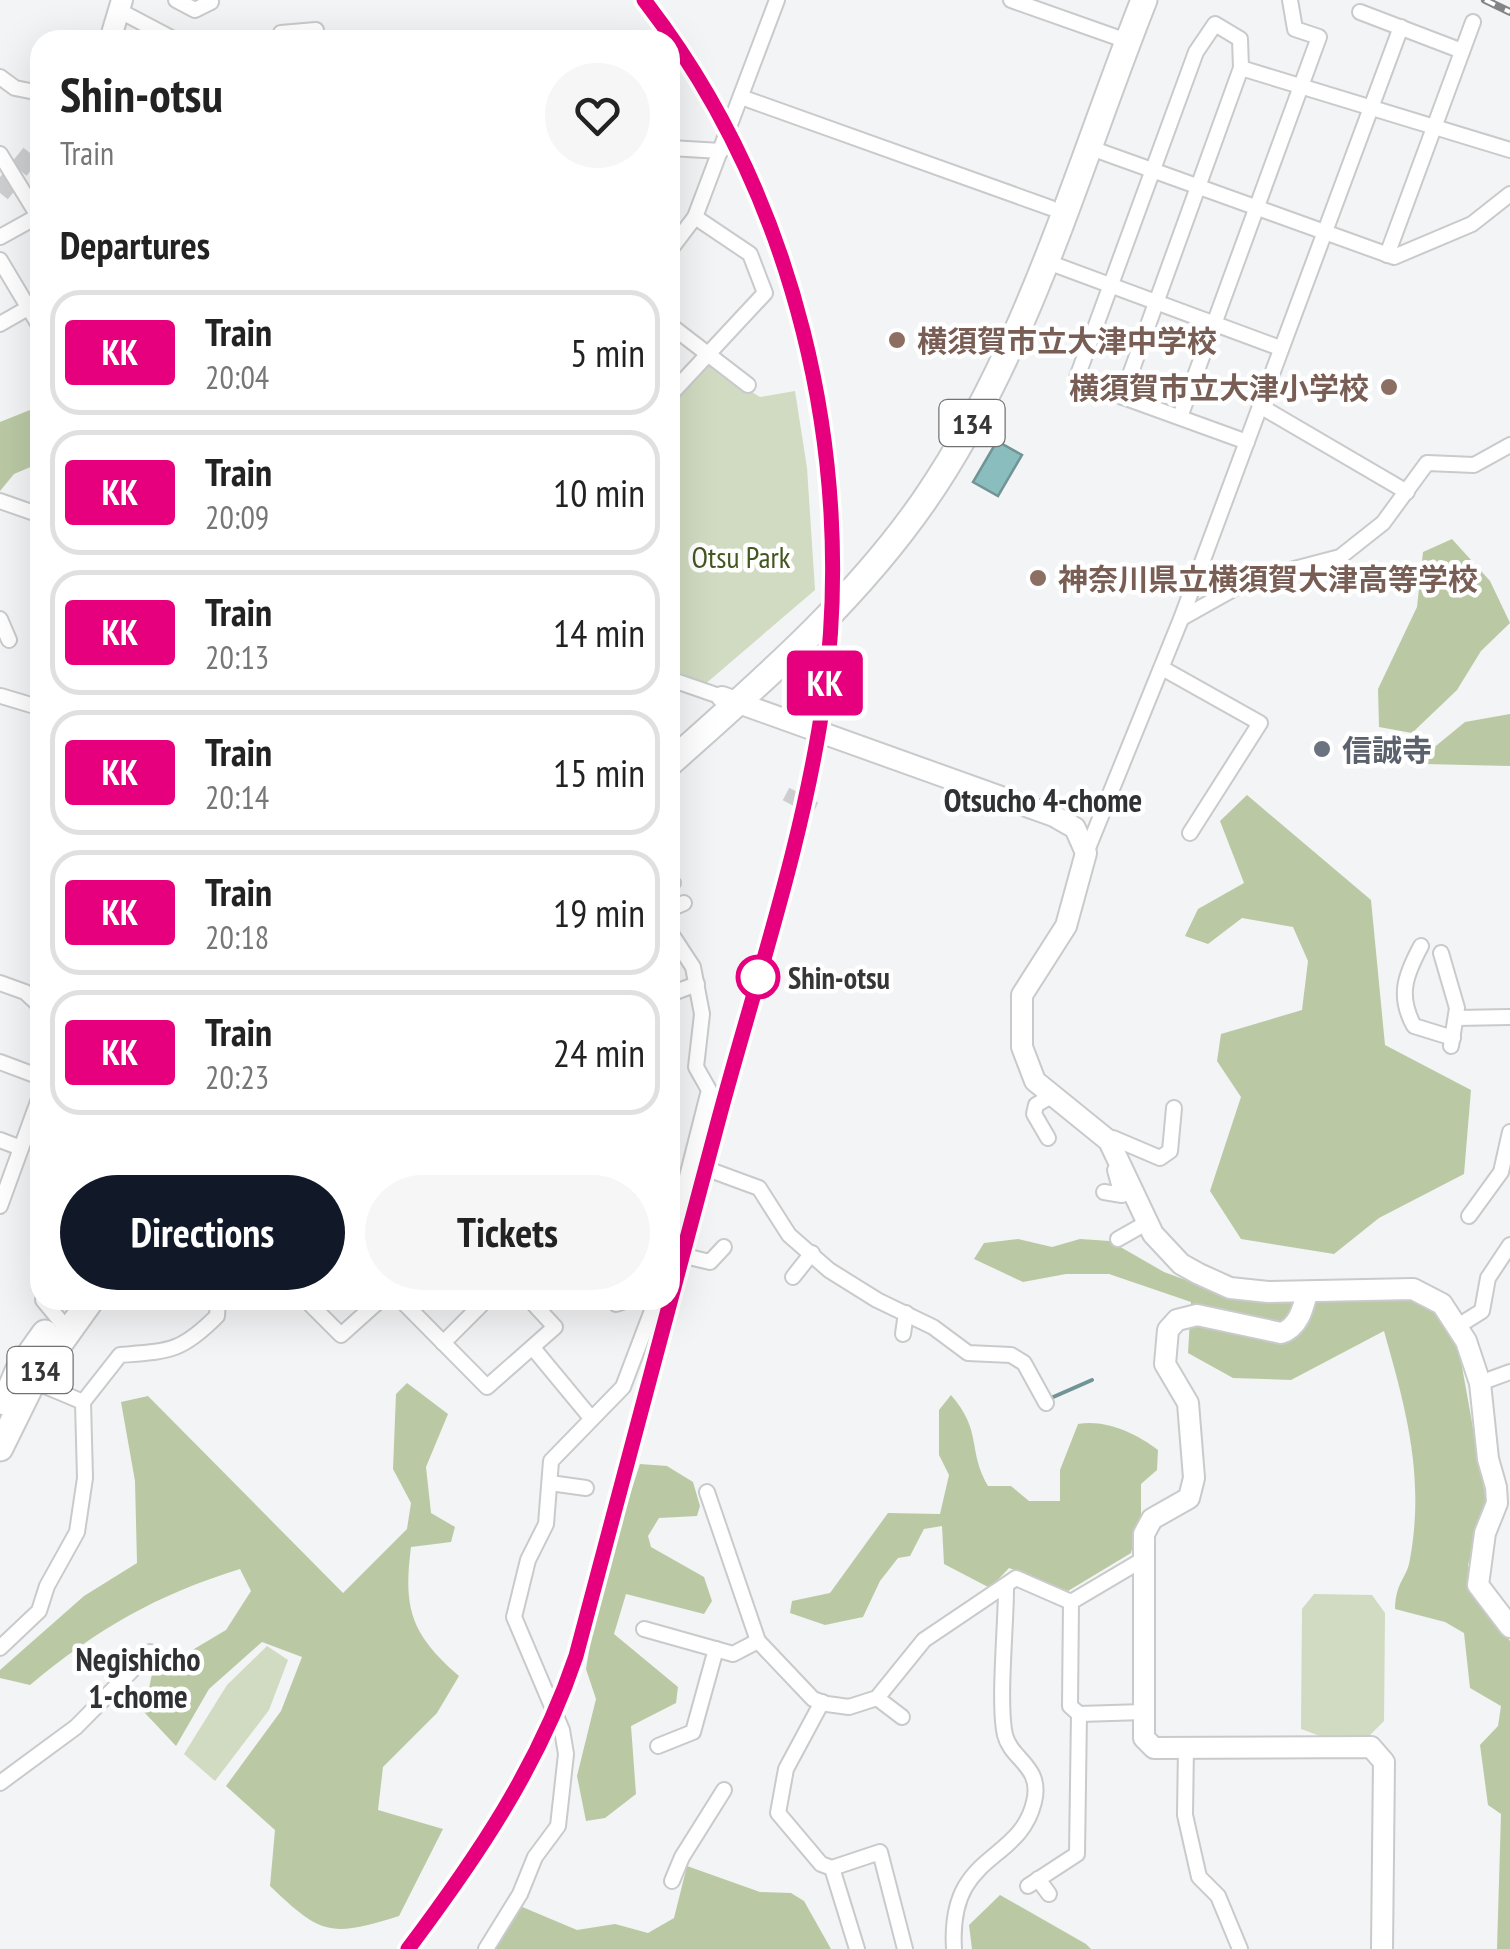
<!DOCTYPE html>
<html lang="en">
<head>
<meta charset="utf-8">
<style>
	body { margin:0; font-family:"PT Sans Narrow","Noto Sans JP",sans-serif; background:#f6f6f6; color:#222; height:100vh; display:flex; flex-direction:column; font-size:38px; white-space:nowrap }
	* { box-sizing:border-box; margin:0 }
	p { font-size:32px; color:#767676 }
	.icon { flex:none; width:55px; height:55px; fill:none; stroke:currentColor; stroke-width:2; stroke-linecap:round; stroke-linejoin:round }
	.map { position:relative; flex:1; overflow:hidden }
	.side { position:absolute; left:30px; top:30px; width:650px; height:1280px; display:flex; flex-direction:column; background:#fff; border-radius:30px; box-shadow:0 10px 40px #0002 }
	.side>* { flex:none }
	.badge { padding:0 20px; border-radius:8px; font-size:35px; line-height:65px }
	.map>.badge { position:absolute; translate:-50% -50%; box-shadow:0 0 0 5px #fff }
	h2 { padding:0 30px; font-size:38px; line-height:90px }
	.round { display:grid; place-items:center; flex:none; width:105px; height:105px; border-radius:52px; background:#f6f6f6 }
	.overview { display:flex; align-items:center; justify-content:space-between; height:170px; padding:0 30px }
	h1 { font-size:48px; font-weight:700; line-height:75px }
	.cta { display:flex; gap:20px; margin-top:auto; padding:20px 30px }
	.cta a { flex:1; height:115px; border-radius:60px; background:#111827; color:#fff; font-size:40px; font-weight:700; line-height:115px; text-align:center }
	.cta a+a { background:#f6f6f6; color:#222 }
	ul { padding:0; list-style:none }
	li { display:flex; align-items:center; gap:30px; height:125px; margin:0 20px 15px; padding:0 10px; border:5px solid #e0e0e0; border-radius:30px }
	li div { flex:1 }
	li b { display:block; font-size:38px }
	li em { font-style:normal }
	li .badge { min-width:110px; font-weight:700; text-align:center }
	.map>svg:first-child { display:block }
	.green { fill:#d0dbc1 }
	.forest { fill:#bac9a4 }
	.water { fill:#8abdbe; stroke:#719496; stroke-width:2.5 }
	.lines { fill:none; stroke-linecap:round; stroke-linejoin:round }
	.stream { stroke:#719496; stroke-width:4 }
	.street-tunnel { stroke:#cdcecf; stroke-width:14; stroke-dasharray:14 7; stroke-linecap:butt }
	.secondary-tunnel { stroke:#cdcecf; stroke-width:20; stroke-dasharray:20 10; stroke-linecap:butt }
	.street-casing { stroke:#c9cacb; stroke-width:18 }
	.secondary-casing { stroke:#c9cacb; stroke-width:24 }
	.highway-casing { stroke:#c9cacb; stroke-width:29 }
	.street { stroke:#fff; stroke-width:14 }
	.secondary { stroke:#fff; stroke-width:20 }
	.highway { stroke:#fff; stroke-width:25 }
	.rail-casing { stroke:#838485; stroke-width:8 }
	.rail { stroke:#fff; stroke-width:4; stroke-dasharray:11; stroke-linecap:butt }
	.line-casing { stroke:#fff; stroke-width:22 }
	.line { stroke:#e6007e; stroke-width:15 }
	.education-dot { fill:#8d6e63; stroke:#fff; stroke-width:4 }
	.worship-dot { fill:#6b7280; stroke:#fff; stroke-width:4 }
	.stop-dot { fill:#fff; stroke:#e6007e; stroke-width:5 }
	.labels { text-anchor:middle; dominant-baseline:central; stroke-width:9; stroke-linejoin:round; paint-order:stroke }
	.shield { fill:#fff; stroke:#727273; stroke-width:2.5 }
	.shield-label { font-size:28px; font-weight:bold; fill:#363637 }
	.education-label { font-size:30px; font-weight:bold; fill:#785e54; stroke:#fff; text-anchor:start }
	.park-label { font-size:30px; fill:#445720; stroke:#fff }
	.worship-label { font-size:30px; font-weight:bold; fill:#5b616d; stroke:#fff; text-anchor:start }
	.stop-label { font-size:30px; font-weight:bold; fill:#363637; stroke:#fff; text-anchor:start }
	.neighbourhood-label { font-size:32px; font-weight:bold; fill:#303132; stroke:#fff }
</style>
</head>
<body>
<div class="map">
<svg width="1510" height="1949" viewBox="0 0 1510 1949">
	<rect width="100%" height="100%" fill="#f3f4f5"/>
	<g class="green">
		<path d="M707,364L760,397L795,391L807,468L815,590L704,685L670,668V402Z"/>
		<path d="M1314,1594L1372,1595L1385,1613L1384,1721L1369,1736L1323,1737L1301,1729L1302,1609Z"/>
		<path d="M267,1646L288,1660L269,1710L215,1781L184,1754L227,1685Z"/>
	</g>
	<g class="forest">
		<path d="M40,406V463L14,474L0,491V422Z"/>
		<path d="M1452,539L1490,581L1510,623L1481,651L1457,690L1412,733L1379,727L1378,689L1417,607L1423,552Z"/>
		<path d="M1510,714V766L1424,764L1426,754L1465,722Z"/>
		<path d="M1247,795L1371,900L1385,1045L1471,1090L1464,1174L1379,1218L1334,1254L1241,1239L1210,1191L1241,1097L1217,1061L1221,1034L1302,1010L1308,961L1293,927L1242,918L1208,944L1185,936L1198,909L1244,883L1220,821Z"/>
		<path d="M1018,1239L1052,1247L1080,1239L1110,1241L1164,1272L1235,1298L1418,1299L1438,1315L1459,1350L1487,1506L1468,1565L1483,1609L1510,1641V1949H1497L1501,1814L1488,1805L1480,1745L1498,1726L1501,1706L1470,1688L1464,1633L1445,1622L1395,1609C1396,1580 1407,1579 1410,1559C1425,1477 1406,1409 1384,1331L1291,1380L1233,1378L1188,1353L1191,1302L1109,1274H1066L1023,1282L974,1259L984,1243Z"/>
		<path d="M407,1383L448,1414L426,1467L431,1513L455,1527L451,1542L411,1547C403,1609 411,1634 459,1676L437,1713L383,1767L378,1810L443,1829L399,1916C331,1937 322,1936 270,1886L275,1830L226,1786L281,1711L302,1657L262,1642L209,1689L176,1746L144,1712L152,1674L226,1630L251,1591L240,1569C156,1595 97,1629 30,1685L0,1678V1670L84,1596L137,1563L135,1481L121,1402L148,1396L343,1593L407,1529L411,1503L393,1469L396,1394Z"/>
		<path d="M951,1395C983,1432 967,1450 988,1486H1011L1029,1501H1060V1470L1078,1424C1105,1419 1136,1433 1158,1450L1157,1470L1141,1484V1517L1131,1553L1068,1591L1009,1568L990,1588L944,1564L942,1526L924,1529L910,1556L898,1558L880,1581L863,1617L825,1625L790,1613L792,1601L830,1593L888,1513L940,1514L949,1475L939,1455V1410Z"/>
		<path d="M640,1464L667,1466L693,1482L700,1506L697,1516L659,1518L648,1536L651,1547L704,1577L712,1601L704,1614L626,1594L614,1634L678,1687L676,1703L631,1726L636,1794L605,1818L586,1821L577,1776L596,1699L586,1669L600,1587Z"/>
		<path d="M687,1866L760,1892L791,1893L804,1901L831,1949H492L520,1906L577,1930L615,1924L648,1933L674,1918Z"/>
		<path d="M1000,1895L1086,1944L1091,1949H972L969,1925Z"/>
	</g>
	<path class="water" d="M997,441L1022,455L998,496L973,482Z"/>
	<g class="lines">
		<path class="stream" d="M1051,1398L1092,1380"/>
		<path class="street-tunnel" d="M786,794L815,809"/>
		<path class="secondary-tunnel" d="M0,193L40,143"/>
		<g class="street-casing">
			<g id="street">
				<path d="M176,0L195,10L211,2"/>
				<path d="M1011,0L1127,41"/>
				<path d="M120,11L175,40"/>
				<path d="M1360,12L1462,51"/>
				<path d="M277,40L281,33L316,30"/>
				<path d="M1241,68L1510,150"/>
				<path d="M0,77L15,88L40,93"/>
				<path d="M741,97L1051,208"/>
				<path d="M1088,147L1394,257L1472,224L1510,194"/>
				<path d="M670,148L721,151"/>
				<path d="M0,154L40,219"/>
				<path d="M0,237L38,216"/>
				<path d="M670,250L695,217L777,0"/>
				<path d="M1387,255L1473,22"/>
				<path d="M0,260L40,327"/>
				<path d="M1045,261L1280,348"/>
				<path d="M0,324L28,308"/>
				<path d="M670,325L748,385"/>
				<path d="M670,395L765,293L750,254L695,217"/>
				<path d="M1122,397L1241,68L1240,39L1215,24L1196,52L1076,380L1247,442"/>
				<path d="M1260,406L1407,492"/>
				<path d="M1180,417L1319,37L1295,29L1290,0"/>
				<path d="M0,501L40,515"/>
				<path d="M1182,618L1248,581L1340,557L1383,523L1427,463L1474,465L1510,445"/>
				<path d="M0,619L9,640"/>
				<path d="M1162,668L1260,723L1190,833"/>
				<path d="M670,679L722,697"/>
				<path d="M1,696L31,705"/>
				<path d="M1086,853L1181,619L1401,27"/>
				<path d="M670,883H673"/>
				<path d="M670,909L684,903"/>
				<path d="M670,932L693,967L702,1014L696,1067L709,1090L670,1244"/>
				<path d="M1421,946C1406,974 1397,995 1414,1026L1453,1038"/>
				<path d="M1441,953L1457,1008L1451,1046"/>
				<path d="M0,983L25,992L40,1006"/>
				<path d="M670,994L697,984"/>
				<path d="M1456,1018L1510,1017"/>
				<path d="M0,1062L40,1077"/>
				<path d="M1048,1138L1034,1114L1036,1105L1051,1096"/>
				<path d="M0,1140L21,1148"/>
				<path d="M1109,1141L1113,1138L1160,1158L1170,1151L1174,1108"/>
				<path d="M691,1163L759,1188L789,1235L829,1270L877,1300L933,1327L968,1353L1011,1355L1024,1363L1046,1403"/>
				<path d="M1104,1192L1122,1195L1115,1170"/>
				<path d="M0,1206L40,1096"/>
				<path d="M1469,1216L1501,1172L1510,1132"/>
				<path d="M1118,1239L1148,1222"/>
				<path d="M693,1258L710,1262L724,1247"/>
				<path d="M793,1277L812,1253"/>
				<path d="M43,1300L67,1329"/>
				<path d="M306,1300L341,1335L380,1300"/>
				<path d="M401,1300L487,1387L555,1327L530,1300"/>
				<path d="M616,1304L628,1300"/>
				<path d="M1458,1326L1482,1311L1488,1278L1510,1245"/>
				<path d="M903,1334L906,1313"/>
				<path d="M443,1343L486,1300"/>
				<path d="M533,1348L591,1418"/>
				<path d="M33,1381L83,1402"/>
				<path d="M1480,1383L1510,1372"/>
				<path d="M550,1483L586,1488"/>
				<path d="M707,1492L758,1641L813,1699L827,1704L849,1707L877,1698L924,1640L1016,1578L1071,1602"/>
				<path d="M1142,1560L1071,1602L1070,1706L1079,1714L1144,1712"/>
				<path d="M644,1629L733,1654L758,1641"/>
				<path d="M0,1648L39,1611L47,1586L77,1532L85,1478L83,1402L120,1355C170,1351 181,1352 217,1316L218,1300"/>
				<path d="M877,1698L902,1717"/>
				<path d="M822,1702L786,1769L778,1813L821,1864L832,1868L880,1852L905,1949"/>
				<path d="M658,1746L693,1732L716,1649"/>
				<path d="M1186,1746L1185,1815L1199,1877L1218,1896L1240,1949"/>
				<path d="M0,1783L76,1727L150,1652"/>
				<path d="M832,1868L857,1949"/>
				<path d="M1038,1879L1049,1894"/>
				<path d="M672,1881L682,1857L724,1790"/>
				<path d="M1028,1886L1077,1854L1079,1714"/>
				<path d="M486,1949L520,1894L535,1857L558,1826L566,1754L562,1730L514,1617L528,1560L546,1524L551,1461L623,1387L656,1300"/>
				<path d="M954,1949C948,1851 1019,1865 1034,1802C1043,1766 1011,1760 1005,1735C998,1705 1006,1625 1006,1589"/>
			</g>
		</g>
		<g class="secondary-casing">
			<g id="secondary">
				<path d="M110,40L122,0"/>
				<path d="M722,697L1054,816L1075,828L1086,853L1066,926L1022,995V1047L1035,1081L1109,1141L1153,1234L1181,1264L1199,1274L1230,1288L1268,1292L1413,1289L1442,1304L1466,1341L1480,1383L1488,1459L1496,1487L1497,1503L1485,1533L1478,1585L1510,1627"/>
				<path d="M1307,1293C1303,1309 1298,1328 1281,1333L1197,1315L1177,1320L1168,1330L1165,1364L1188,1403L1194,1478L1189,1498L1152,1519L1144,1534V1738L1154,1748L1371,1747L1384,1762L1382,1949"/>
			</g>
		</g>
		<g class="highway-casing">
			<g id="highway">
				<path d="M670,763C761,682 854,602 924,501C1028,350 1077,169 1144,0"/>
				<path d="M5,1402L18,1371L45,1333"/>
				<path d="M0,1448L33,1381L91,1300"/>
			</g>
		</g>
		<use href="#street" class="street"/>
		<use href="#secondary" class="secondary"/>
		<use href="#highway" class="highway"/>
		<g class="rail-casing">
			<g id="rail">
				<path d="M1485,0L1510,12"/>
				<path d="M407,1949C477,1857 539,1766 576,1656C625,1477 672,1298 719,1118C756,979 803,840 824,697C858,455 794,194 644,0"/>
			</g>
		</g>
		<use href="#rail" class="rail"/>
	</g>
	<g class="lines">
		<g class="line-casing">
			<path id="line" d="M408,1949C477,1857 539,1766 576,1656C624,1477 672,1298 719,1118C756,980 804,840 824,697C857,455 795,195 644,0"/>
		</g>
		<use href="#line" class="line"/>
	</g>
	<g class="education-dot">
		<circle cx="897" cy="340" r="10"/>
		<circle cx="1389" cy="387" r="10"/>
		<circle cx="1038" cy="578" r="10"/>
	</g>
	<circle class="worship-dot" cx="1322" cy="749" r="10"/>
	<circle class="stop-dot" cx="758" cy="977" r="20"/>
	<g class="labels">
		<g class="shield">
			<rect x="939.5" y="400" width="65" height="46" rx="8"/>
			<rect x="7.5" y="1347" width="65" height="46" rx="8"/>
		</g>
		<g class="shield-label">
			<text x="972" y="423">134</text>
			<text x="40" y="1370">134</text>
		</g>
		<g class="education-label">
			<text x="917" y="340">横須賀市立大津中学校</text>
			<text x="1369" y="387" text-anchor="end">横須賀市立大津小学校</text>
			<text x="1058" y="578">神奈川県立横須賀大津高等学校</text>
		</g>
		<g class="park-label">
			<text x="741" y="556">Otsu Park</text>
		</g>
		<g class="worship-label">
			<text x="1342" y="749">信誠寺</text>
		</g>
		<g class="stop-label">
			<text x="788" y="977">Shin-otsu</text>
		</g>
		<g class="neighbourhood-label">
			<text x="1043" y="800">Otsucho 4-chome</text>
			<text x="138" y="1659">Negishicho<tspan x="138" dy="37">1-chome</tspan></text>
		</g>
	</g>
</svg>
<b class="badge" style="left:825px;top:683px;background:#e6007e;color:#fff">KK</b>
<section class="side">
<div class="overview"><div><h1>Shin-otsu</h1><p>Train</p></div><a class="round"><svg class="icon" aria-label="heart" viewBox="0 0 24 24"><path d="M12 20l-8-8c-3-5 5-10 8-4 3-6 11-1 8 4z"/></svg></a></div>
<h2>Departures</h2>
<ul>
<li><span class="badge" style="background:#e6007e;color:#fff">KK</span><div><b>Train</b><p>20:04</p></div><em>5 min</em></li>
<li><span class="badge" style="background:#e6007e;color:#fff">KK</span><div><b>Train</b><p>20:09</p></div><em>10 min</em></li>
<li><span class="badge" style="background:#e6007e;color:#fff">KK</span><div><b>Train</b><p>20:13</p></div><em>14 min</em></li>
<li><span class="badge" style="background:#e6007e;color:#fff">KK</span><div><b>Train</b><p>20:14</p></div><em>15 min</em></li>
<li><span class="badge" style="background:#e6007e;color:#fff">KK</span><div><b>Train</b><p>20:18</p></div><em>19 min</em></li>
<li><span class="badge" style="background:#e6007e;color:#fff">KK</span><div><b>Train</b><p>20:23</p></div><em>24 min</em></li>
</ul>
<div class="cta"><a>Directions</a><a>Tickets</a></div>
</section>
</div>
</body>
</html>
